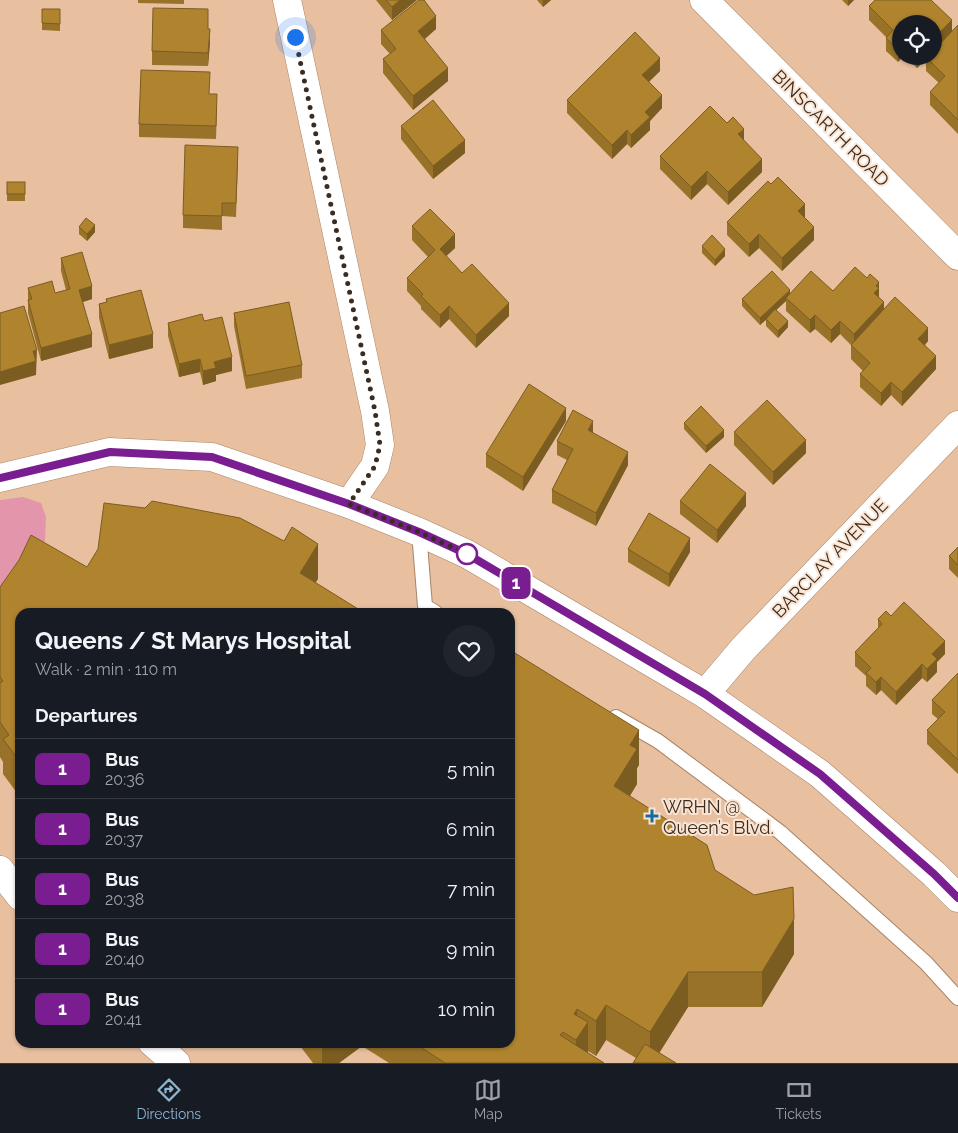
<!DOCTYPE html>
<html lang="en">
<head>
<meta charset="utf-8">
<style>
	body { margin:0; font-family:Raleway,sans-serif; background:#20242c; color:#f1f3f6; height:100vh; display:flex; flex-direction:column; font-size:19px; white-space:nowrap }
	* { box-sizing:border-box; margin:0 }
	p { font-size:16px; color:#9ea1a6 }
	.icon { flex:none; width:28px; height:28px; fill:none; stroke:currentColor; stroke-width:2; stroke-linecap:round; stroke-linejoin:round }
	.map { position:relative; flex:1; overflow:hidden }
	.drawer { position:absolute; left:15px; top:608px; width:500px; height:440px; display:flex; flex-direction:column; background:#171b24; border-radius:15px; box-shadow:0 1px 4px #0004 }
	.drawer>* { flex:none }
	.badge { padding:0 10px; border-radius:8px; font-size:18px; line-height:32px }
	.fabs { position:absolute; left:892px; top:15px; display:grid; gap:10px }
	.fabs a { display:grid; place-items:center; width:50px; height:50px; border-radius:50%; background:#171b24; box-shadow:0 1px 4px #0004; font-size:25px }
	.you { position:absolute; width:25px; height:25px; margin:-12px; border:4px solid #fff; border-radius:50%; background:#1a73e8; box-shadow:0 0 0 8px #1a73e833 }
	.map>.badge { position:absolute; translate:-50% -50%; box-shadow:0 0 0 2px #fff }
	h2 { padding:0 20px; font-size:19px; line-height:45px }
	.round { display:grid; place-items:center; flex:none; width:52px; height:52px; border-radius:26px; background:#20242c }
	.overview { display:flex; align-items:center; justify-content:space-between; height:85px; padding:0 20px }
	h1 { font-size:24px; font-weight:700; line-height:38px }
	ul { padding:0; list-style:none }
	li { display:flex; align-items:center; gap:15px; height:60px; padding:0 20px; border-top:1px solid #363941 }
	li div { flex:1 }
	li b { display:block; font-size:19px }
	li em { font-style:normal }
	li .badge { min-width:55px; font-weight:700; text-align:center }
	.dock { display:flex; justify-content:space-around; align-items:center; height:70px; border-top:1px solid #363941; background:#171b24; font-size:14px; color:#9ea1a6 }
	.dock a { display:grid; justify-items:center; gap:2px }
	.dock .active { color:#8fb5ce }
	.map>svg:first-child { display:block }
	.green { fill:#e295ab }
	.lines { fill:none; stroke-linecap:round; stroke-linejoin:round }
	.service-casing { stroke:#a98466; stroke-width:16 }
	.minor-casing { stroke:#a98466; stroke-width:29 }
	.tertiary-casing { stroke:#a98466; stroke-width:29 }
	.service { stroke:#fff; stroke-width:14 }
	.minor { stroke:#fff; stroke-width:28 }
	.tertiary { stroke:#fff; stroke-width:28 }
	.wall { fill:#977228 }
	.shaded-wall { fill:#7b5c21 }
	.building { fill:#b0842f; stroke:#7b5c21 }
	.line-casing { stroke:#fff; stroke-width:11 }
	.line { stroke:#7a1d90; stroke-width:8 }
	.walk { stroke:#3b2c1f; stroke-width:5; stroke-dasharray:0 9 }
	.stop-dot { fill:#fff; stroke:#7a1d90; stroke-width:2.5 }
	.poi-dot { fill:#176a9c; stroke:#fae5d5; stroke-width:2 }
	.labels { text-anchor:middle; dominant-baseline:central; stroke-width:4; stroke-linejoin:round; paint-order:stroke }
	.street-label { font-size:18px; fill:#3b2c1f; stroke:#fae5d5 }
	.poi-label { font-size:18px; fill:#3b2c1f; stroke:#fae5d5; text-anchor:start }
</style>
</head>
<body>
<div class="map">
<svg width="958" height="1063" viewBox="0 0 958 1063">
	<rect width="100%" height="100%" fill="#e8c0a0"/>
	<path class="green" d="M23,497L41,503L46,517L45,540L38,561L0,626V500Z"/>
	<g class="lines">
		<g class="service-casing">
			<g id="service">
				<path d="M419,532L425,606L435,612"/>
				<path d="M616,717L658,741L780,832L926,963L958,998"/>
			</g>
		</g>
		<g class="minor-casing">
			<g id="minor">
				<path d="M287,0L375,411L380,445L375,466L349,504"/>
				<path d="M704,0L958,256"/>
				<path d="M705,694L743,649L958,425"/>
			</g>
		</g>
		<g class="tertiary-casing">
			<g id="tertiary">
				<path d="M0,478L109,452L212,457L349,504L419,532L467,554L705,694L820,774L934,874L958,898"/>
				<path d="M0,870L20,896"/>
				<path d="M152,1042L176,1063"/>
			</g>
		</g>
		<use href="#service" class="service"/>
		<use href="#minor" class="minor"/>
		<use href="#tertiary" class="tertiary"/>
	</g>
	<g class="wall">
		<path d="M138,0H184V4L138,3Z"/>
		<path d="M376,0H417L392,20Z"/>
		<path d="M537,0H551L543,7Z"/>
		<path d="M842,0H854L848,6Z"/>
		<path d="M869,6L952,32L958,25V134L930,105V92L939,83L926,71V59L917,68L905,56H934L901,24L898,62L886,51V37L869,20Z"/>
		<path d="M42,9H60V31L42,30Z"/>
		<path d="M436,29L425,39L448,81L413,110L383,73V59L390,54L381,44V30Z"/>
		<path d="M210,42L208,66L152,65V51Z"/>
		<path d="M660,71L649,82L662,108L650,121V130L631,148L627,144L612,159L567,113V100Z"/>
		<path d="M217,107L216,139L139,137V124Z"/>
		<path d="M401,126L465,153L433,179L401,139Z"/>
		<path d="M744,140L762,172L728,205L707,184L691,200L660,169V156Z"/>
		<path d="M238,161L236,217L222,216V230L183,228V215Z"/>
		<rect x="7" y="182" width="18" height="19"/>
		<path d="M805,217V218L814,240L782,271L759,248L749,257L727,235V222Z"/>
		<path d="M412,226L455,248L446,256L462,273L509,316L476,348L449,319L440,328L421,309V306L407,291V278L428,257L412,240Z"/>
		<path d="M79,227L95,232L87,241L79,234Z"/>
		<path d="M702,246L725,256L715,266L702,253Z"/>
		<path d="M61,258L92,299L83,302L92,347L41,361L28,313V288L55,293L66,290L61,271Z"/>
		<path d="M867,278L879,282V297L884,310L928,341L925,345L936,369L902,406L891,395L881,406L860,387V374L863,371L851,359V345L840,334L831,343L815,329L810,333L786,311V301L776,310L788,327L778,338L766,326V320L760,325L742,306V299L790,293L833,291Z"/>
		<path d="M106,299L153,348L109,359L99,318V304L106,302Z"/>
		<path d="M234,313L302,365V378L246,389L234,326Z"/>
		<path d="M204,321L232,371L216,375V381L203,385L200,372L179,377L168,336V323Z"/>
		<path d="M566,421L523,491L486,467V454Z"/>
		<path d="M684,423L724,437L706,453L684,429Z"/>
		<path d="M734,432L806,453L773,485L734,445Z"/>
		<path d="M593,433L628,465L596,526L552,503V490L567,460L557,455V441Z"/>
		<path d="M680,501L746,506L717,543L680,514Z"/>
		<path d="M958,547V578L949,569V556Z"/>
		<path d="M628,549L690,552L669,587L628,562Z"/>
		<path d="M87,567L318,579L20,612V797L3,774V762L0,757V587Z"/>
		<path d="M891,616L945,654L937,662V672L927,682L922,678L896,705L881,690L876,695L866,686V676L855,666V652L878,628V619Z"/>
		<path d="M510,650L639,765L637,768V784L630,796L715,870L794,954L762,1007H688L659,1053L636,1058L606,1040L596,1056L588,1051V1053L604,1063H389L362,1046L339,1063H313L297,1042H510Z"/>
		<path d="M958,673V774L927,744V730L938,719L932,714V700Z"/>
	</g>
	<g class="shaded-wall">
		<path d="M400,0H417L392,20V7Z"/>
		<path d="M543,0H551L543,7Z"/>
		<path d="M848,0H854L848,6Z"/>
		<path d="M436,16V29L418,44V31Z"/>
		<path d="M952,20V33L934,51V38Z"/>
		<path d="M210,29V42L208,66V53Z"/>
		<path d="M901,46V56H904L898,62V49Z"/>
		<path d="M917,56H929L926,57V59L917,68Z"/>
		<path d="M660,58V71L642,88V75Z"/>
		<path d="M448,68V81L413,110V96Z"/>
		<path d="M662,95V108L650,121V130L631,148V135L645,112Z"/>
		<path d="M744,129V142L738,134Z"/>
		<path d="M627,130V144L612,159V145Z"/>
		<path d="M465,140V153L433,179V166Z"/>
		<path d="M762,159V172L728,205V192Z"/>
		<path d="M707,171V184L691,200V187Z"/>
		<path d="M805,204V217L798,225V211Z"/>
		<path d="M95,225V232L87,241V234Z"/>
		<path d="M814,227V240L782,271V258Z"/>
		<path d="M455,234V248L440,262V249Z"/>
		<path d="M759,234V248L749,257V244Z"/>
		<path d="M725,249V256L715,266V260Z"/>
		<path d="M879,282V301L874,293L876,286Z"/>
		<path d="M92,286V299L79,303V290Z"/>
		<path d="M790,290V297L786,298V301L760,325V318Z"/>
		<path d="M884,302V315L854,347V334Z"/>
		<path d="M509,303V316L476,348V335Z"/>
		<path d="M449,306V319L440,328V315Z"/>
		<path d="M815,315V329L810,333V320Z"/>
		<path d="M788,321V327L778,338V331Z"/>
		<path d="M840,321V334L831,343V330Z"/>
		<path d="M928,328V341L918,353V339Z"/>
		<path d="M92,334V347L41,361V348Z"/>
		<path d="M153,334V348L109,359V345Z"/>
		<path d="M37,350L36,375L0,385V372L33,351Z"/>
		<path d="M936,356V369L902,406V392Z"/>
		<path d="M232,357V371L216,375V381L203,385V371L214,362Z"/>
		<path d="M200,359V372L179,377V364Z"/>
		<path d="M891,382V395L881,406V393Z"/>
		<path d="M566,408V421L523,491V477Z"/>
		<path d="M593,421V434L588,430Z"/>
		<path d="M724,430V437L706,453V446Z"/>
		<path d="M806,440V453L773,485V472Z"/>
		<path d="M628,452V465L596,526V513Z"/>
		<path d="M746,493V506L717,543V530Z"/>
		<path d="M690,538V552L669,587V574Z"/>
		<path d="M318,544V579L300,608V573Z"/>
		<path d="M945,641V654L937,662V672L927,682V669L932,654Z"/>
		<path d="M922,664V678L896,705V692Z"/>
		<path d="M881,677V690L876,695V682Z"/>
		<path d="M639,730V765L637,768V784L614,821V786L630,745Z"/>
		<path d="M794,919V954L762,1007V972Z"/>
		<path d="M688,972V1007L653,1063H650V1032Z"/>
		<path d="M606,1005V1040L596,1056V1021Z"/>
		<path d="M577,1009V1038L588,1022V1057L576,1063V1040L574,1014Z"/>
		<path d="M322,1042H362V1046L339,1063H322Z"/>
	</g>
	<g class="building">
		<path d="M386,0H400L392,7Z"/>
		<path d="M419,0H424L436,16L418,31L448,68L413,96L383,59L396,49L381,30Z"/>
		<path d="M875,0H931L952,20L934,38V24H901V46L898,49L886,38L893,30L869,6Z"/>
		<path d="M153,8L208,9V29H210L208,53L152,51Z"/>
		<path d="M42,9H60V24L42,23Z"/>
		<path d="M958,25V120L930,92L945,76L926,57L927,56H934V50Z"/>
		<path d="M635,32L660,58L642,75L662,95L645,112L650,117L631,135L627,130L612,145L567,100Z"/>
		<path d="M141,70L210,72L209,94H217L216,126L139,124Z"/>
		<path d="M433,100L465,140L433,166L401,126Z"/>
		<path d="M710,106L727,123L733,117L744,129L738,134L762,159L728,192L707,171L691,187L660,156Z"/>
		<path d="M185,145L238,147L236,203H222V216L183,215Z"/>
		<path d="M778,177L805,204L798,211L814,227L782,258L759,234L749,244L727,222L768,181L771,184Z"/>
		<rect x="7" y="182" width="18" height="12"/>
		<path d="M430,209L455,234L440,249L462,273L472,264L509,303L476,335L449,306L440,315L421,296L423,294L407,278L435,250L412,226Z"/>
		<path d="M86,218L95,225L87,234L79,227Z"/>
		<path d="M712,235L725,249L715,260L702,246Z"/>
		<path d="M82,252L92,286L79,290L92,334L41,348L28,300L32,299L28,288L52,281L55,293L70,289L61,258Z"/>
		<path d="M855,267L867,278L870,274L879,282L876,286L879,288L874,293L884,302L854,334L840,321L831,330L815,315L810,320L786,298L811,271L833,291Z"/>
		<path d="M772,271L790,290L760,318L742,299Z"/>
		<path d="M141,290L153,334L109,345L99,304L107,302L106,299Z"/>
		<path d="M895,297L928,328L918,339L936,356L902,392L891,382L881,393L860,374L870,363L851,345Z"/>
		<path d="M289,302L302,365L246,376L234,313Z"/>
		<path d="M24,306L37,350L33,351L36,361L0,372V313Z"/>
		<path d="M775,309L788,321L778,331L766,319Z"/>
		<path d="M202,314L204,321L222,317L232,357L214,362L216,368L203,371L200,359L179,364L168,323Z"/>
		<path d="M529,384L566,408L523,477L486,454Z"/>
		<path d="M767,400L806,440L773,472L734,432Z"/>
		<path d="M701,406L724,430L706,446L684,423Z"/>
		<path d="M573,410L593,421L588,430L628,452L596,513L552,490L573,449L557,441Z"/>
		<path d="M710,464L746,493L717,530L680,501Z"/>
		<path d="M152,501L240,518L284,541L292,527L318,544L300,573L363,612H20V762L3,739L9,735L0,722V683L3,681L0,677V587L19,560L31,535L87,567L98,549L104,503L145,508Z"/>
		<path d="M649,513L690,538L669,574L628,549Z"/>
		<path d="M958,547V565L949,556Z"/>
		<path d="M904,602L945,641L932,654L937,659L927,669L922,664L896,692L881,677L876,682L866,673L871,668L855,652L882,624L878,619L886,611L891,616Z"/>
		<path d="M510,650L639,730L630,745L637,749L614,786L707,845L715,870L754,895L793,887L794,919L762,972H688L650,1032L606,1005L596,1021L577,1009L574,1014L588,1022L576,1040L563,1032L560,1035L604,1063H445L413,1042H510Z"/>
		<path d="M958,673V760L927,730L945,712L932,700Z"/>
		<path d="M645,1044L676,1063H633Z"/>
	</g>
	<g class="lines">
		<g class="line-casing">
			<path id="line" d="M0,478L110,452L212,457L349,504L419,532L467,554L705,694L820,774L934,874L958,898"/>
		</g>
		<use href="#line" class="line"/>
		<path class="walk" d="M295,37L375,411L380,445L375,466L349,504L419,532L467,554"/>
	</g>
	<circle class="stop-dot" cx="467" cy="554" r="10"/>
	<path class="poi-dot" d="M649.5 808.5h5v5h5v5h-5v5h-5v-5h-5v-5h5z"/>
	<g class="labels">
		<g class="street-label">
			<text transform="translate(831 128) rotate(45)">BINSCARTH ROAD</text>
			<text transform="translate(830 558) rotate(-46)">BARCLAY AVENUE</text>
		</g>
		<g class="poi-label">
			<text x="663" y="806">WRHN @<tspan x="663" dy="21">Queen’s Blvd.</tspan></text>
		</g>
	</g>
</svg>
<div class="fabs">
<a><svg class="icon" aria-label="locate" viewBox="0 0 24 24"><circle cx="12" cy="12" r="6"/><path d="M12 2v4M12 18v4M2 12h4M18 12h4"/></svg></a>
</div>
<div class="you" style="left:295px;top:37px"></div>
<b class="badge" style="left:516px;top:583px;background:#7a1d90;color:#fff">1</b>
<section class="drawer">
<div class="overview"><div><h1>Queens / St Marys Hospital</h1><p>Walk · 2 min · 110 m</p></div><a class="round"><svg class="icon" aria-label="heart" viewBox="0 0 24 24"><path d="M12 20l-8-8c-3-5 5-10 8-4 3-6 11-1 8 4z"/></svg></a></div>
<h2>Departures</h2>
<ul>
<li><span class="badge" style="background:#7a1d90;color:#fff">1</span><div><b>Bus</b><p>20:36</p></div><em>5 min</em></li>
<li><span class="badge" style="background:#7a1d90;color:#fff">1</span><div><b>Bus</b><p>20:37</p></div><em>6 min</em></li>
<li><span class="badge" style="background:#7a1d90;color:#fff">1</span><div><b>Bus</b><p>20:38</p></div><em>7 min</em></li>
<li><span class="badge" style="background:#7a1d90;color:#fff">1</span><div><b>Bus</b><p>20:40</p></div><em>9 min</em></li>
<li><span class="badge" style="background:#7a1d90;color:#fff">1</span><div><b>Bus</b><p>20:41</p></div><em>10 min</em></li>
</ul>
</section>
</div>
<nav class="dock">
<a class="active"><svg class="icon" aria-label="directions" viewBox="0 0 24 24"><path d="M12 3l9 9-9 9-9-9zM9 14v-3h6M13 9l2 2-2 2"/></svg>Directions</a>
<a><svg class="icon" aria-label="map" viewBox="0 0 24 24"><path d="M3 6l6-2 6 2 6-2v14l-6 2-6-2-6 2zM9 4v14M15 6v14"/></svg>Map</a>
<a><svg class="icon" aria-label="tickets" viewBox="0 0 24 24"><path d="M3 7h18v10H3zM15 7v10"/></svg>Tickets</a>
</nav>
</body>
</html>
